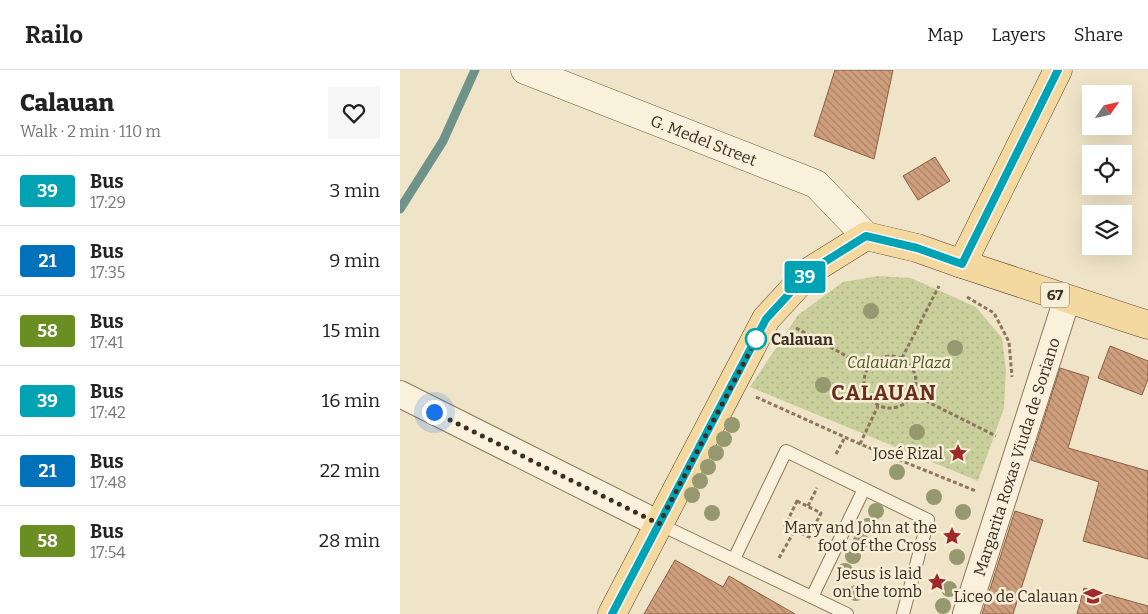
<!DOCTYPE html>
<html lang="en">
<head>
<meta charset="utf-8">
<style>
	body { margin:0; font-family:Bitter,serif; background:#f6f6f6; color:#222; height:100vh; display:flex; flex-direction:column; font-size:19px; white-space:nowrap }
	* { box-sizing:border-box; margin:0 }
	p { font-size:16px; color:#767676 }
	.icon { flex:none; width:28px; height:28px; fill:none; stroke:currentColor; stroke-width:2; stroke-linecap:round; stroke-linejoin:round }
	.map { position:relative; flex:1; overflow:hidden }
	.details { display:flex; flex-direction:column; background:#fff; width:400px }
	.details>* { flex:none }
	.badge { padding:0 10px; border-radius:4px; font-size:18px; line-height:32px }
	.needle { width:32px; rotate:56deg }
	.fabs { position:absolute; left:682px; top:15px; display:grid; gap:10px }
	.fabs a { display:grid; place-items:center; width:50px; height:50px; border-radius:0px; background:#fff; box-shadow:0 5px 20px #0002; font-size:25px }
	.you { position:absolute; width:25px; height:25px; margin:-12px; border:4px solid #fff; border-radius:50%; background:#1a73e8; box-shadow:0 0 0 8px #1a73e833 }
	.map>.badge { position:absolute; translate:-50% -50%; box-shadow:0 0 0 2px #fff }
	.round { display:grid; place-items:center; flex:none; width:52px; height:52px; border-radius:0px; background:#f6f6f6 }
	.head { display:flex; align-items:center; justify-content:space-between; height:85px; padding:0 20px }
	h1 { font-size:24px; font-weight:800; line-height:38px }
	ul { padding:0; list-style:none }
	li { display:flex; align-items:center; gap:15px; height:70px; padding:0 20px; border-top:1px solid #e0e0e0 }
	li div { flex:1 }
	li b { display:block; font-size:19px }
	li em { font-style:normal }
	li .badge { min-width:55px; font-weight:700; text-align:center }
	header { display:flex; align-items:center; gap:30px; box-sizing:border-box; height:70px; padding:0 25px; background:#fff; border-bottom:1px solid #e0e0e0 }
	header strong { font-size:24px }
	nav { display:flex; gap:28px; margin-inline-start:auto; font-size:18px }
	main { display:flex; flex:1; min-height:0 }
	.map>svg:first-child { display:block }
	.park { fill:url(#park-dots) }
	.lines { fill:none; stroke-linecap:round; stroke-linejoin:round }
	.stream { stroke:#6f938a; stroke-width:9 }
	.building { fill:url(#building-back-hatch); stroke:#8d5f41 }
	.lane-casing { stroke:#8d765c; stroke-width:14 }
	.street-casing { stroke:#8d765c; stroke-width:28 }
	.secondary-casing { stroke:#6f573f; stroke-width:29 }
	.primary-casing { stroke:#5b4430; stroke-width:29 }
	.path { stroke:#8d765c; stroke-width:3; stroke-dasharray:4 2.5; stroke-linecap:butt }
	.lane { stroke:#faf1dc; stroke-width:12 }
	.street { stroke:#faf1dc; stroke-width:26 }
	.secondary { stroke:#faf1dc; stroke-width:28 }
	.primary { stroke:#f3d9a0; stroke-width:28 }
	.tree { fill:#96986f }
	.line-casing { stroke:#fff; stroke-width:11 }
	.line { stroke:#00a3b4; stroke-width:8 }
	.walk { stroke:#3d2e20; stroke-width:5; stroke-dasharray:0 9 }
	.stop-dot { fill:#fff; stroke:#00a3b4; stroke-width:2.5 }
	.labels { text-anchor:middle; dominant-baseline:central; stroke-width:5; stroke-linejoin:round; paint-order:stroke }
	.shield { fill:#f7eed8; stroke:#756857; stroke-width:1 }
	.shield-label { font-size:15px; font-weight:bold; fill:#3d2e20 }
	.street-label { font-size:16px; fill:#3d2e20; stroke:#f7eed8 }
	.stop-label { font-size:16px; font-weight:bold; fill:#3d2e20; stroke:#f7eed8; text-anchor:start }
	.park-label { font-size:16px; font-style:italic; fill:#4d5a26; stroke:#f7eed8 }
	.poi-label { font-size:16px; fill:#3d2e20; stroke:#f7eed8; text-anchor:end }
	.district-label { font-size:21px; font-weight:bold; letter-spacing:1px; fill:#6b2e1e; stroke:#f7eed8 }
</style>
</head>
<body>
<header>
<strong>Railo</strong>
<nav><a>Map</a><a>Layers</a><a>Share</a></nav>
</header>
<main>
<section class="details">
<div class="head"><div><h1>Calauan</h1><p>Walk · 2 min · 110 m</p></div><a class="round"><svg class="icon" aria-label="heart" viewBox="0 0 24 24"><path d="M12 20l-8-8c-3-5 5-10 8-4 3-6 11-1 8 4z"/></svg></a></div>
<ul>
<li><span class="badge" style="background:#00a3b4;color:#fff">39</span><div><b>Bus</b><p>17:29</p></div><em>3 min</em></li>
<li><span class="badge" style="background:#0072bc;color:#fff">21</span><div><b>Bus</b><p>17:35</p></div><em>9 min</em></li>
<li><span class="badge" style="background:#6b8e23;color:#fff">58</span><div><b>Bus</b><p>17:41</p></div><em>15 min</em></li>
<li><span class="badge" style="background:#00a3b4;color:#fff">39</span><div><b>Bus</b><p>17:42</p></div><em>16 min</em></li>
<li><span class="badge" style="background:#0072bc;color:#fff">21</span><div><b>Bus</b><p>17:48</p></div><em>22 min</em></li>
<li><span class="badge" style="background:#6b8e23;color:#fff">58</span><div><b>Bus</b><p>17:54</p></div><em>28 min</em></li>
</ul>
</section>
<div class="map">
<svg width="748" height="544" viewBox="0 0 748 544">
	<defs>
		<pattern id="park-dots" width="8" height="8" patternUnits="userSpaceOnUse" patternTransform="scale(1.25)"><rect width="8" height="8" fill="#c9cf9b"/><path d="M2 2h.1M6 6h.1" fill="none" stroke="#aeb285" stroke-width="1.8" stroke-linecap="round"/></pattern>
		<pattern id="building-back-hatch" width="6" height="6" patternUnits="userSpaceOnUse" patternTransform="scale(1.25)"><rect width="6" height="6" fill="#cf9f7d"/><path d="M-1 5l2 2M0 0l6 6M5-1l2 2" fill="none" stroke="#a98266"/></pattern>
	</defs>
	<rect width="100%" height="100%" fill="#f0e4c8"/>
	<path class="park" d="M478,206L511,208L576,237L602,268L606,300L604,338L578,411L350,317L398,245L443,212Z"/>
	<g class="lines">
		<path class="stream" d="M0,139L43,71L75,0"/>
	</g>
	<g class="building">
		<path d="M435,0H493L474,89L414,66Z"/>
		<path d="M535,87L550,111L518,130L503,106Z"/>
		<path d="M710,276L748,291V309L742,325L698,308Z"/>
		<path d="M660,298L689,307L668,378L748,401V489L683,471L699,412L631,390Z"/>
		<path d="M615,441L643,450L613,544H582Z"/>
		<path d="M275,490L323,517L329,506L395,544H244Z"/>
		<path d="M684,518L748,536V544H677Z"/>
	</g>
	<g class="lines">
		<g class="lane-casing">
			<g id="lane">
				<path d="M259,454L447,544"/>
				<path d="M334,489L386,381L528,450L503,544"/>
				<path d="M412,527L464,419"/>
			</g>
		</g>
		<g class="street-casing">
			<g id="street">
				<path d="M0,324L259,454"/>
				<path id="s1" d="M566,544L667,229"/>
			</g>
		</g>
		<g class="secondary-casing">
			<g id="secondary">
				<path id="s2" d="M125,0L416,114L466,166"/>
			</g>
		</g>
		<g class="primary-casing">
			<g id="primary">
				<path d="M562,194L658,0"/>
				<path d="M212,544L366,249L410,201L466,166L517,178L562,194L748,255"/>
			</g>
		</g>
		<g class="path">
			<path d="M567,227L594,243L609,272L612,307"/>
			<path d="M396,258L468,298"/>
			<circle cx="490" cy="312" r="26"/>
			<path d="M502,288L539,216"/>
			<path d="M514,325L596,366"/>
			<path d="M356,327L460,374L576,421"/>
			<path d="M460,374L478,336"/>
			<path d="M436,384L445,367"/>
			<path d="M397,431L421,443L409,467L385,456Z"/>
			<path d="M408,436L417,418"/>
			<path d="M379,488L395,460"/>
		</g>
		<use href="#lane" class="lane"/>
		<use href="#street" class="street"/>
		<use href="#secondary" class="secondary"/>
		<use href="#primary" class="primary"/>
	</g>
	<g class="tree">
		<circle cx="471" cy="241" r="8"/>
		<circle cx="555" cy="278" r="8"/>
		<circle cx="423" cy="315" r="8"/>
		<circle cx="332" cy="355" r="8"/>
		<circle cx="517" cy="362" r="8"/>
		<circle cx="324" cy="369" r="8"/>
		<circle cx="316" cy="383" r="8"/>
		<circle cx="308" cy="397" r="8"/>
		<circle cx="497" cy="402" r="8"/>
		<circle cx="300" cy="411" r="8"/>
		<circle cx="292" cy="425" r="8"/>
		<circle cx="534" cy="427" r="8"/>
		<circle cx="476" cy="441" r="8"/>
		<circle cx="563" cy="442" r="8"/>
		<circle cx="312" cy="443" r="8"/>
		<circle cx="468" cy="456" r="8"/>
		<circle cx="461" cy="471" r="8"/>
		<circle cx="453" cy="486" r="8"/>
		<circle cx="557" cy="487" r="8"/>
		<circle cx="445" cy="501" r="8"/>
		<circle cx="549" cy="519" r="8"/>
		<circle cx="456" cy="523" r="8"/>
		<circle cx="543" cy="536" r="8"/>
	</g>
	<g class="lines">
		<g class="line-casing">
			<path id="line" d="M212,544L366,249L410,201L466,166L517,178L562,194L658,0"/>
		</g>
		<use href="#line" class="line"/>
		<path class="walk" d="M34,342L259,454L358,266L356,269"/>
	</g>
	<defs>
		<g id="sight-bare" transform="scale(1.5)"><path d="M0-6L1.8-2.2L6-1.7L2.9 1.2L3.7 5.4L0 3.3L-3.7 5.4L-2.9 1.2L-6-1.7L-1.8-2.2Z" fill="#9e2a2b" stroke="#f7eed8" stroke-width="2.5" paint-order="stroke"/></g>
		<g id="school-bare" transform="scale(1.5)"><path d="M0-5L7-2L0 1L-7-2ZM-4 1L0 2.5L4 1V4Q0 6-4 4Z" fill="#9e2a2b" stroke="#f7eed8" stroke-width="2.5" paint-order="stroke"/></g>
	</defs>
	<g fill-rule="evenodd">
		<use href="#sight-bare" x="558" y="383"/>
		<use href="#sight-bare" x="552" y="466"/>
		<use href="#sight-bare" x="537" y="512"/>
		<use href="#school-bare" x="693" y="526"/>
	</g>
	<circle class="stop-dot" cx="356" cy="269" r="10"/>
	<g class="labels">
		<rect class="shield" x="641" y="212.5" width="28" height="25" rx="4"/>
		<g class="shield-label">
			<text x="655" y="225">67</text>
		</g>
		<g class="street-label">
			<text stroke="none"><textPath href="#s2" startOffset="192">G. Medel Street</textPath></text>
			<text stroke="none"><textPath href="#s1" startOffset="165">Margarita Roxas Viuda de Soriano</textPath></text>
		</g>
		<g class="stop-label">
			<text x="371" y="269">Calauan</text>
		</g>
		<g class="park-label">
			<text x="499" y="292">Calauan Plaza</text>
		</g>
		<g class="poi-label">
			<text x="543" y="383">José Rizal</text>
			<text x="537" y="457">Mary and John at the<tspan x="537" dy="18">foot of the Cross</tspan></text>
			<text x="522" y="503">Jesus is laid<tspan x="522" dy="18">on the tomb</tspan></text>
			<text x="678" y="526">Liceo de Calauan</text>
		</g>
		<g class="district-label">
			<text x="484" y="323">CALAUAN</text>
		</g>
	</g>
</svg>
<div class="fabs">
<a><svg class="needle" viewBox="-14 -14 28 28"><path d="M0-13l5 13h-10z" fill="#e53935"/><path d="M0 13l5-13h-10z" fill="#767676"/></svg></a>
<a><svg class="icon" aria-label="locate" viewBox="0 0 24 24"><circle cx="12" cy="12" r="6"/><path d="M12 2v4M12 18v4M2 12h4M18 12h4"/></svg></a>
<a><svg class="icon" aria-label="layers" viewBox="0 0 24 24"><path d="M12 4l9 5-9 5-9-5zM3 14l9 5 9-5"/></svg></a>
</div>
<div class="you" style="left:34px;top:342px"></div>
<b class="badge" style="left:405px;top:207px;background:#00a3b4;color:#fff">39</b>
</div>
</main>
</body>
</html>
